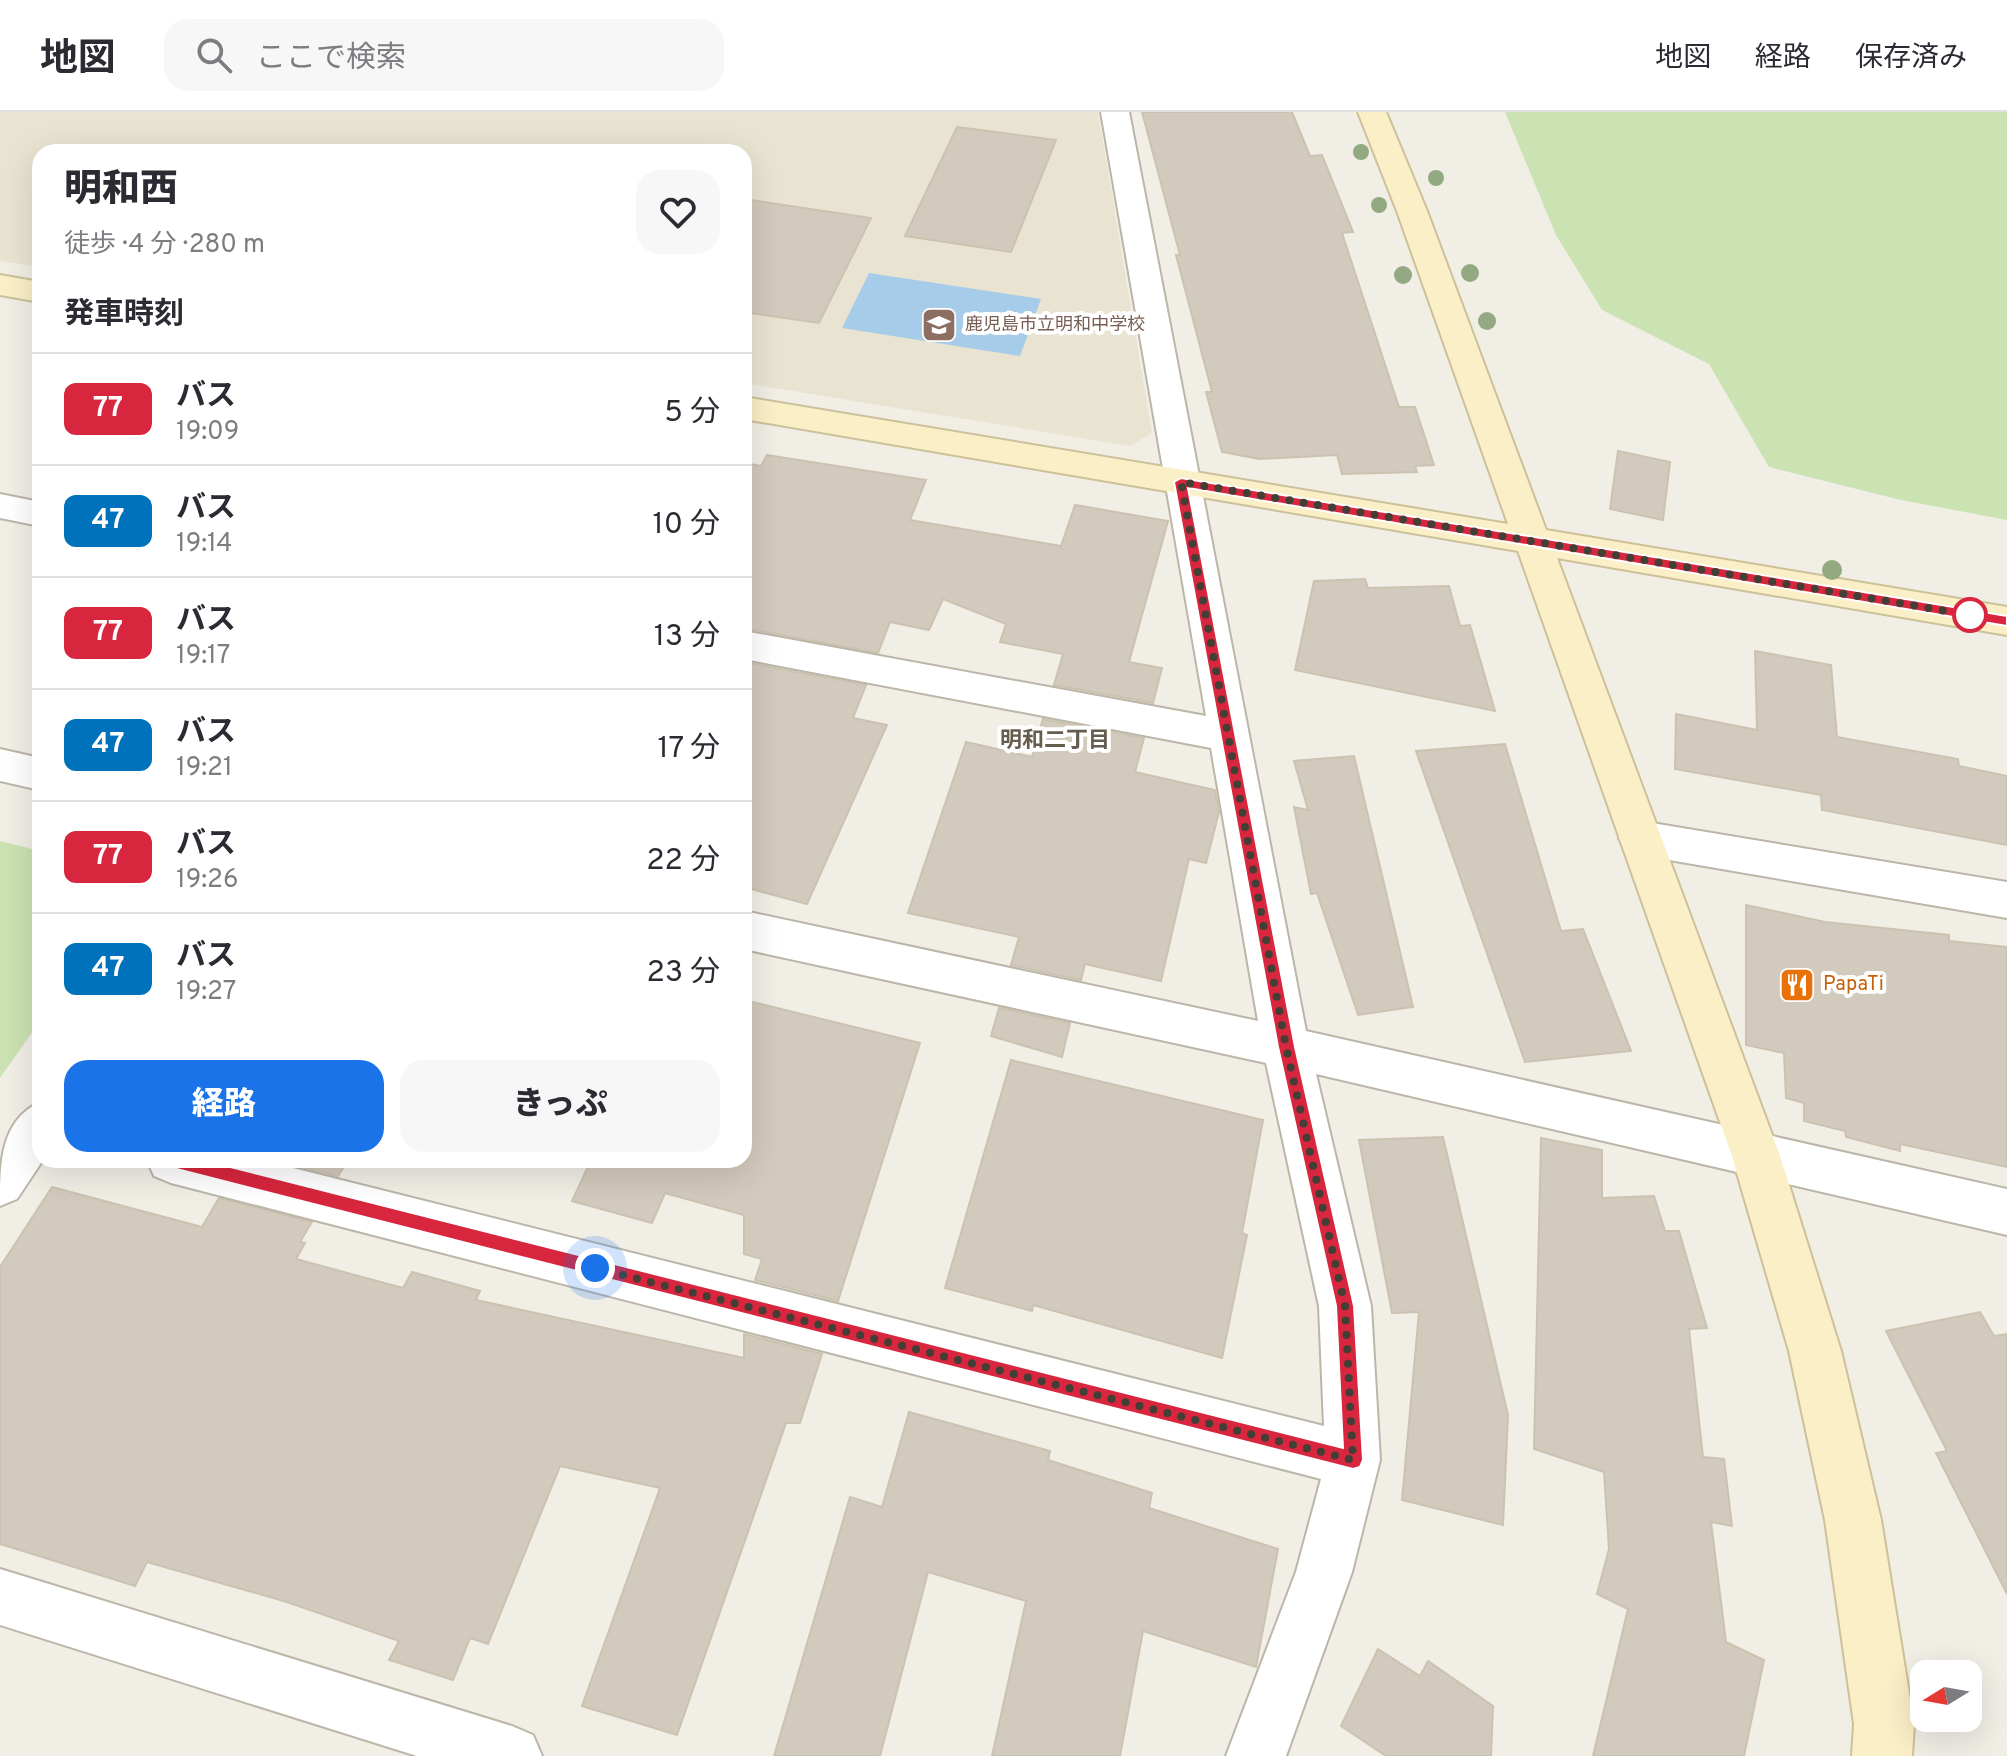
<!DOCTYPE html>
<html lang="ja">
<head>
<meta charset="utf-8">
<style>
	body { margin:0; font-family:Overpass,"Noto Sans JP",sans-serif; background:#f7f7f7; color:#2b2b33; height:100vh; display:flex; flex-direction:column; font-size:30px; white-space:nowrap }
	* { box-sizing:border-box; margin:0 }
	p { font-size:26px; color:#7c7c81 }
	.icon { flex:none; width:44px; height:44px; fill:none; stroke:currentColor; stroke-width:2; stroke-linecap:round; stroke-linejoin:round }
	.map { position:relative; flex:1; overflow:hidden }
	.side { position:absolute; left:32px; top:32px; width:720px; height:1024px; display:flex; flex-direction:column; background:#fff; border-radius:24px; box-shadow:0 8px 32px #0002 }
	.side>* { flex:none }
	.badge { padding:0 16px; border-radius:12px; font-size:28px; line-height:52px }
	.needle { width:52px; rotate:259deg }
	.tools { position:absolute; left:1910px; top:1548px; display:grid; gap:16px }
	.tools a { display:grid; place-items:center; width:72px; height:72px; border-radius:16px; background:#fff; box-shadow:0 8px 32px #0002; font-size:40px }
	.you { position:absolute; width:40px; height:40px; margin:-20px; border:6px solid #fff; border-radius:50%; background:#1a73e8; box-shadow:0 0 0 12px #1a73e833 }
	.map>.badge { position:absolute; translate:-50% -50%; box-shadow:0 0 0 4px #fff }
	h2 { padding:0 32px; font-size:30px; line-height:72px }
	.round { display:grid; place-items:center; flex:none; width:84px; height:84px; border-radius:24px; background:#f7f7f7 }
	.headline { display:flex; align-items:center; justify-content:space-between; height:136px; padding:0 32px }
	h1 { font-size:38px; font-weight:800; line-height:60px }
	.action { display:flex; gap:16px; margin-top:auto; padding:16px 32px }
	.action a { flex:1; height:92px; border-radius:24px; background:#1a73e8; color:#fff; font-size:32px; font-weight:800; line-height:92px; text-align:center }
	.action a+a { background:#f7f7f7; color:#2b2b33 }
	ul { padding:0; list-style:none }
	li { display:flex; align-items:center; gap:24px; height:112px; padding:0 32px; border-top:2px solid #e1e1e2 }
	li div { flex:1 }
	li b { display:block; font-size:30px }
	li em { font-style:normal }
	li .badge { min-width:88px; font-weight:700; text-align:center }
	header { display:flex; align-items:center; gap:48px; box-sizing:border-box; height:112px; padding:0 40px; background:#fff; border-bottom:2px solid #e1e1e2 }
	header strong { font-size:38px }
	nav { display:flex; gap:44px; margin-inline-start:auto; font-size:28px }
	.search { width:560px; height:72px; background:#f7f7f7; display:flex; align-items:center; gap:20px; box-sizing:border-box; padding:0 28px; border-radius:24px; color:#7c7c81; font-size:30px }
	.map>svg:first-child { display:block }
	.education { fill:#e9e3d1 }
	.green { fill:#cbe2b2 }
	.water { fill:#a7cce9 }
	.building { fill:#d2cabc; stroke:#ccc2b0; stroke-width:2 }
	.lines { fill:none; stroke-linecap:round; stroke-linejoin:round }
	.street-casing { stroke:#bcb6a9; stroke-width:4 }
	.secondary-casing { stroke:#cdc199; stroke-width:4 }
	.street { fill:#fff; fill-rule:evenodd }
	.secondary { fill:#faefc7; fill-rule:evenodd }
	.tree { fill:#92a981 }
	.line { fill:#d7263d; stroke:#fff; stroke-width:2 }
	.walk { stroke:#433e36; stroke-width:8; stroke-dasharray:0 14.4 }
	.stop-dot { fill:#fff; stroke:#d7263d; stroke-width:4 }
	.labels { text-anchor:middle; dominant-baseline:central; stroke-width:8; stroke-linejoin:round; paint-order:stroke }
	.far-education-label { font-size:18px; fill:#785e54; stroke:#fff; text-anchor:start }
	.food-label { font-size:20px; fill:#c56008; stroke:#fff; text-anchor:start }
	.neighbourhood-label { font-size:22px; font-weight:bold; fill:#655c4e; stroke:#fff }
</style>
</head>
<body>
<header>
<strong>地図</strong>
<div class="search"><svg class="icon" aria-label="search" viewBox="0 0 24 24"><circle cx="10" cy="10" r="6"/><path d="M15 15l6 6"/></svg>ここで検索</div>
<nav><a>地図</a><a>経路</a><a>保存済み</a></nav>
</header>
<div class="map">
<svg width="2007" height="1644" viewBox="0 0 2007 1644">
	<rect width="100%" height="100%" fill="#f1eee6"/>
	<path class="education" d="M0,0H1098L1152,321L1130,334L744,271V40H40V155L0,149Z"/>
	<g class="green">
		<path d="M1505,0H2007V408L1901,388L1769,355L1709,252L1602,198L1556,123Z"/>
		<path d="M0,729L40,739V909L0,966Z"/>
	</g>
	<path class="water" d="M869,161L1041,187L1020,244L842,216Z"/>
	<g class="building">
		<path d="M1142,0H1292L1310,44L1322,43L1353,120L1342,121L1399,295H1415L1434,353L1415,354L1417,360L1342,362L1337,343L1259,347L1222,340L1206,280H1212L1176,143H1180Z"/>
		<path d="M957,15L1056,28L1011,140L905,124Z"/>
		<path d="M744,87L871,106L819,211L744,200Z"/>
		<path d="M1618,339L1670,350L1663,408L1610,397Z"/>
		<path d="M767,343L926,368L910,408L1061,434L1075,393L1168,409L1129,550L1162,556L1153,591L1054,573L1063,542L1000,530L1006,512L943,487L929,518L890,510L878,541L744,516V351L761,354Z"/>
		<path d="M1365,467L1368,476L1449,474L1460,514L1470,513L1495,599L1295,558L1314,469Z"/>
		<path d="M1755,539L1831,553L1837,625L1958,647L1959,654L2007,664V733L1822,698L1821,683L1675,657L1676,602L1757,618Z"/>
		<path d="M744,550L866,573L853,606L887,613L807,792L744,775Z"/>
		<path d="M1043,607L1144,626L1135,660L1215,678L1219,700L1206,751L1189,747L1161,869L1085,852L1081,868L1011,853L1019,825L908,801L966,630L1032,645Z"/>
		<path d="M1505,632L1561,819L1583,817L1631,939L1525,950L1416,639Z"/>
		<path d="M1354,644L1413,895L1358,903L1317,781L1311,782L1294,695L1308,698L1294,649Z"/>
		<path d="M1746,793L1825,810L1949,823V829L2007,835V1055L1900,1032V1039L1846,1025L1845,1019L1804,1009V991L1786,986L1784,941L1746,933Z"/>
		<path d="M744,888L920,931L838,1189L755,1168L762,1147L744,1142V1103L665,1081L652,1111L572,1089L591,1048H744Z"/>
		<path d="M999,896L1070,911L1062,945L991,924Z"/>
		<path d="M1011,948L1263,1008L1242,1121L1247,1123L1222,1246L1033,1193L1032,1199L945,1176Z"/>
		<path d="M1443,1025L1508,1303L1503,1413L1402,1388L1419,1200L1392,1201L1359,1028Z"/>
		<path d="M1541,1026L1602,1038V1086L1654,1084L1665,1119H1679L1707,1216L1689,1217L1703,1345L1724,1347L1732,1414L1711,1410L1726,1530L1764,1548L1744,1644H1593L1628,1497L1597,1482L1609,1437L1604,1360L1534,1337Z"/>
		<path d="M273,1048H348L338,1064Z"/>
		<path d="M52,1075L202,1115L219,1086L312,1110L300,1130L305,1131L296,1147L403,1176L412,1160L480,1179L476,1188L744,1246V1222L822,1242L800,1311H786L677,1623L582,1594L660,1376L560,1354L488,1532L470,1526L453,1568L389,1548L399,1529L287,1490L147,1450L135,1474L0,1432V1155Z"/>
		<path d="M1980,1200L1994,1224L2007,1222V1482L1936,1341L1947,1339L1886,1219Z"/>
		<path d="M909,1300L1050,1339L1048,1348L1152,1381L1149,1396L1278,1437L1256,1555L1143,1519L1120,1644H992L1026,1489L928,1460L880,1644H774L850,1385L882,1395Z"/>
		<path d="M1378,1537L1420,1564L1428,1549L1493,1594L1491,1644H1386L1341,1614Z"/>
	</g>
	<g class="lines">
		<g class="street-casing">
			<g id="street">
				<path d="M1101,0H1129L1306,919L2007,1077V1123L1316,962L1371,1194L1380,1348L1352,1460L1286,1644H1226L1296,1460L1321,1367L171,1071L154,1064L147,1048H261L1324,1314L1319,1194L1266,951L744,837V799L1258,909L1211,636L744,547V519L1206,604Z"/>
				<path d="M0,382L40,390V414L0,406Z"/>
				<path d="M0,637L40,646V678L0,669Z"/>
				<path d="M1640,709L2007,770V806L1640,743L1625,738L1619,726L1625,714Z"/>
				<path d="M40,990V1048H43L17,1087L0,1094C0,1051 0,1009 40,990Z"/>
				<path d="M0,1457L512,1614L533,1623L542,1644H417L0,1513Z"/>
			</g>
		</g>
		<g class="secondary-casing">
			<g id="secondary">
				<path d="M1358,0H1386L1427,99L1546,418L2007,495V523L1557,446L1780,1044L1841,1239L1881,1408L1914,1612L1912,1644H1852L1854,1612L1825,1408L1789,1239L1732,1044L1518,439L744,307V285L1508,412L1397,99Z"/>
				<path d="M0,163L40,170V190L0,183Z"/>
			</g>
		</g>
		<use href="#street" class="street"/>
		<use href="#secondary" class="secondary"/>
	</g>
	<g class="tree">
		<circle cx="1361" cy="40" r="8"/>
		<circle cx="1436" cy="66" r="8"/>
		<circle cx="1379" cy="93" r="8"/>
		<circle cx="1470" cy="161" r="9"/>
		<circle cx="1403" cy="163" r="9"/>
		<circle cx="1487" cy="209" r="9"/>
		<circle cx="1832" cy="458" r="10"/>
	</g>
	<path class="line" d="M1181,366L2007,504V514L1188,376L1295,935L1354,1194L1363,1348L1360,1355L1353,1357L165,1054L162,1048L165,1042L171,1040L1343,1336L1336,1194L1278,935L1174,370Z"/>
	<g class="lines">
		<path class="walk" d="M595,1156L1353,1348L1345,1194L1286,935L1181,370L1970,503"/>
	</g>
	<defs>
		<g id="school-square" transform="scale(1.8)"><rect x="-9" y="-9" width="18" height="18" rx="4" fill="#8d6e63" stroke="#fff"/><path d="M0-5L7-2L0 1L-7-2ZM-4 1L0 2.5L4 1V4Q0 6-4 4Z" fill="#fff"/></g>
		<g id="restaurant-square" transform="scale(1.8)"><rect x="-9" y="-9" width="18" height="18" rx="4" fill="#e8710a" stroke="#fff"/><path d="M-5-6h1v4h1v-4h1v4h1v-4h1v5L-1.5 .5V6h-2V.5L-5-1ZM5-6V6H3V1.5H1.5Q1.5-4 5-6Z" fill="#fff"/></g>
	</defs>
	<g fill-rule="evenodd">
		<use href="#school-square" x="939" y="213"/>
		<use href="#restaurant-square" x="1797" y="873"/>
	</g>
	<circle class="stop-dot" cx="1970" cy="503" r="16"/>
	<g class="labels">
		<g class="far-education-label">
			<text x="965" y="213">鹿児島市立明和中学校</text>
		</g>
		<g class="food-label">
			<text x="1823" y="873">PapaTi</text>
		</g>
		<g class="neighbourhood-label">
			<text x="1055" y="629">明和二丁目</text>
		</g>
	</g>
</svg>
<div class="tools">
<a><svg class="needle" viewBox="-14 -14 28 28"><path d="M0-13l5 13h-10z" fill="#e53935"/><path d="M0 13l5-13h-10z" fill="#7c7c81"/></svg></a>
</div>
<div class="you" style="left:595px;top:1156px"></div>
<section class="side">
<div class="headline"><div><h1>明和西</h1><p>徒歩 · 4 分 · 280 m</p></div><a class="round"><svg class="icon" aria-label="heart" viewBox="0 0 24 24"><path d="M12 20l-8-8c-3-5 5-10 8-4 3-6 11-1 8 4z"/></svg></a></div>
<h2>発車時刻</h2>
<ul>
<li><span class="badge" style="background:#d7263d;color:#fff">77</span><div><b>バス</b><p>19:09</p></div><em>5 分</em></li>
<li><span class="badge" style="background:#0072bc;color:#fff">47</span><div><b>バス</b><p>19:14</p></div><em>10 分</em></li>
<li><span class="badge" style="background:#d7263d;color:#fff">77</span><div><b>バス</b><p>19:17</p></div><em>13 分</em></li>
<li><span class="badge" style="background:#0072bc;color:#fff">47</span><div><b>バス</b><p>19:21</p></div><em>17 分</em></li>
<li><span class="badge" style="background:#d7263d;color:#fff">77</span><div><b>バス</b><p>19:26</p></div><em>22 分</em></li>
<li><span class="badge" style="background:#0072bc;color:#fff">47</span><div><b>バス</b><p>19:27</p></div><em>23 分</em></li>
</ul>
<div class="action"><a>経路</a><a>きっぷ</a></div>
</section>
</div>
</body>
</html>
